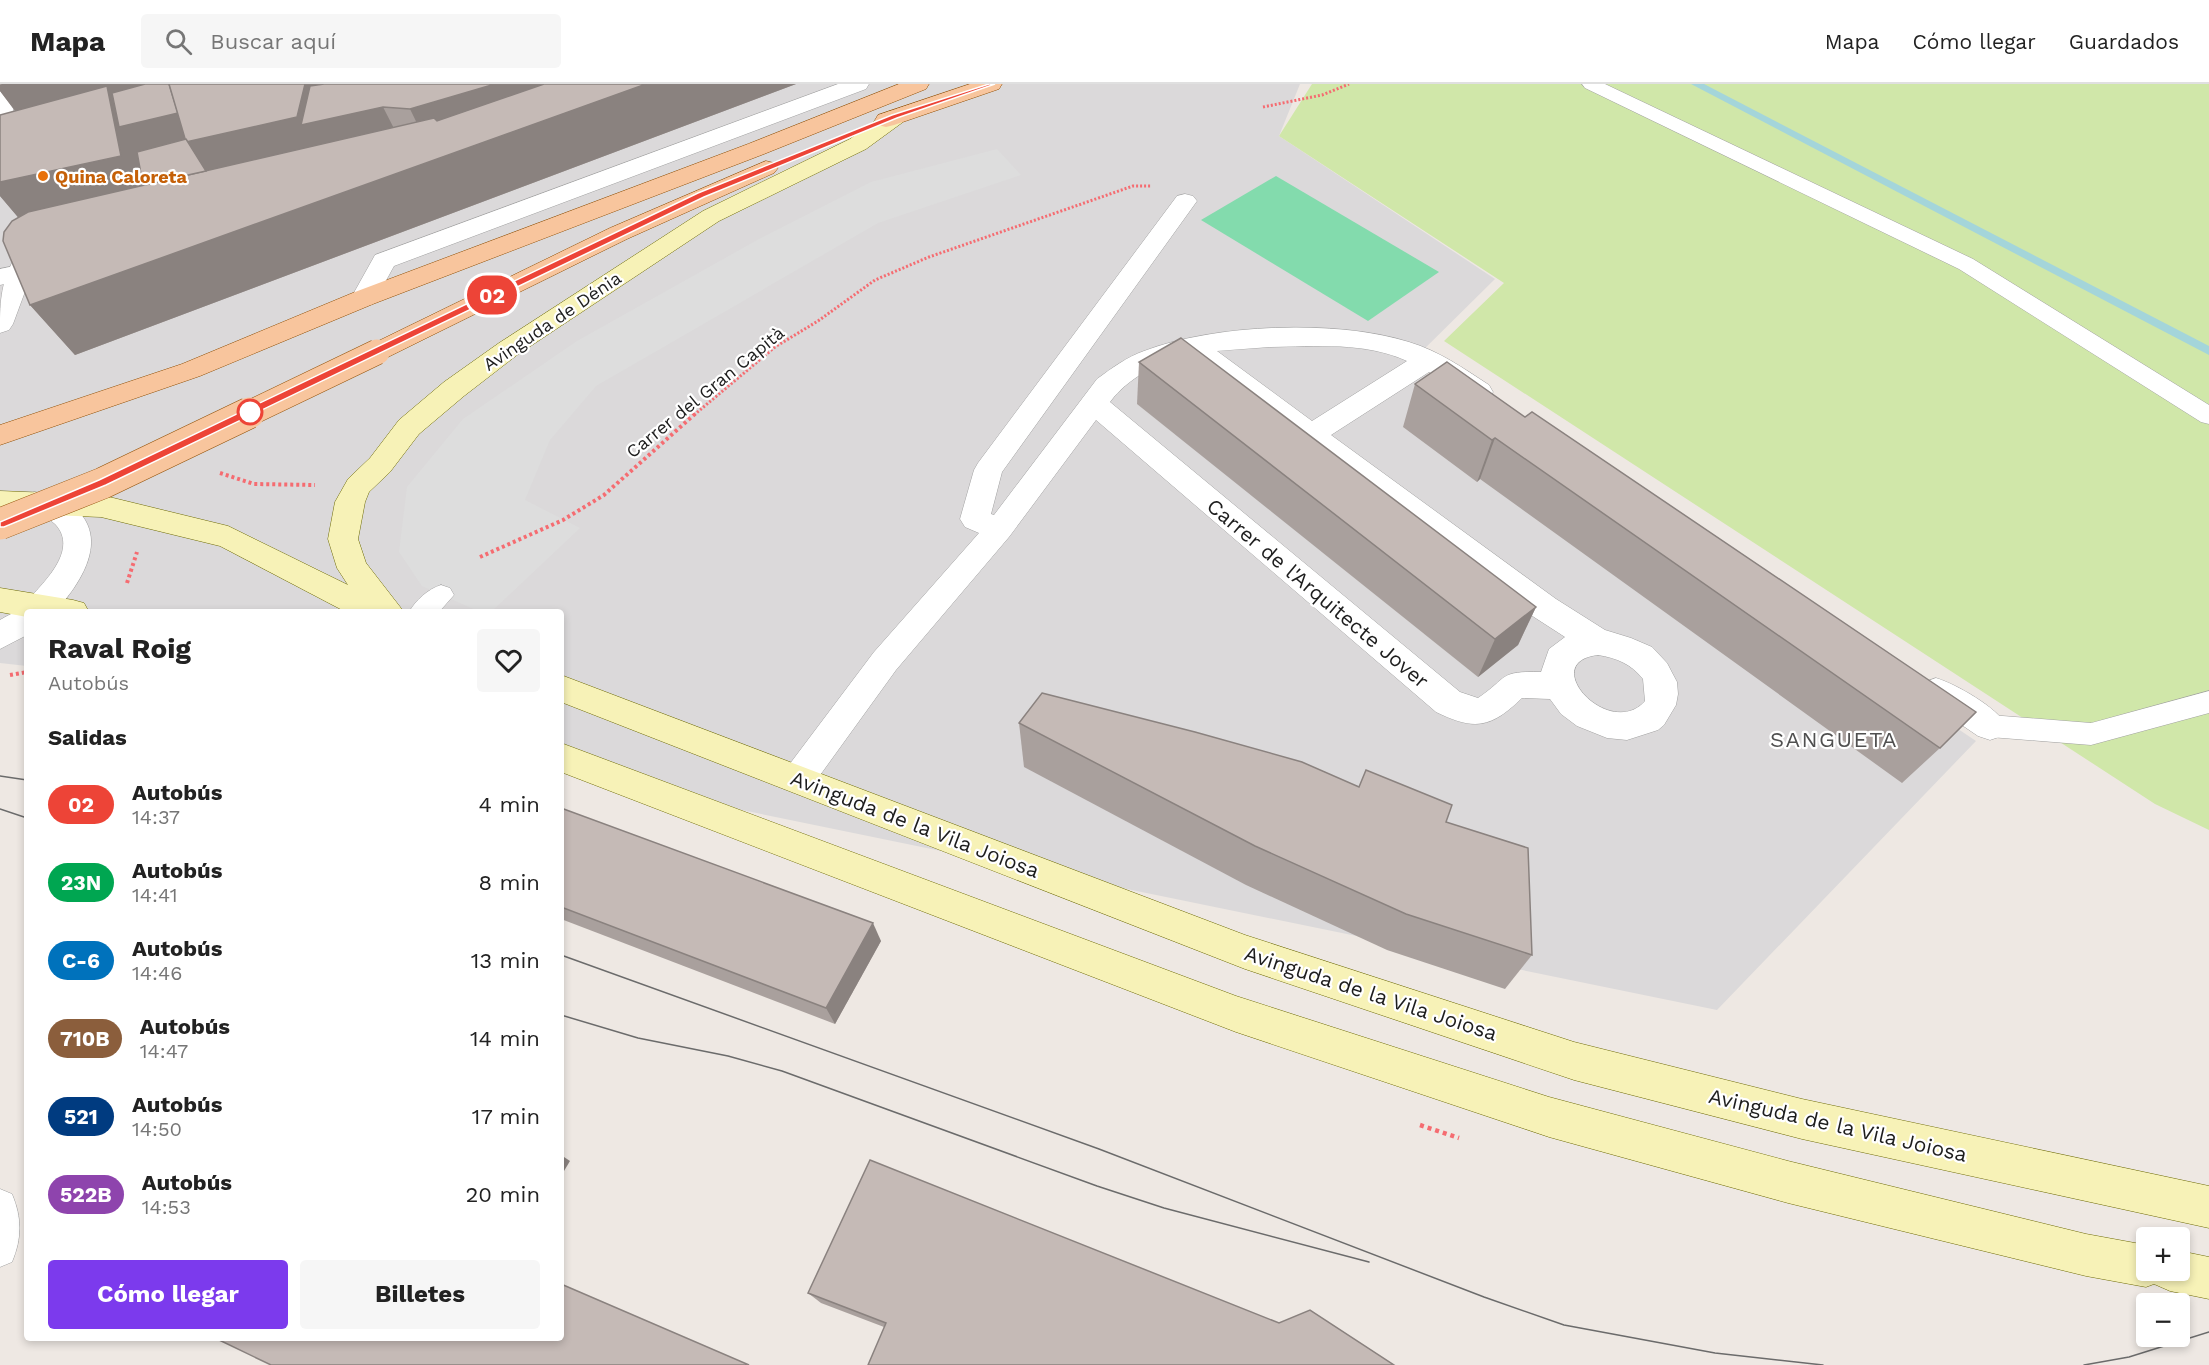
<!DOCTYPE html>
<html lang="es">
<head>
<meta charset="utf-8">
<style>
	body { margin:0; font-family:"Work Sans",sans-serif; background:#f6f6f6; color:#222; height:100vh; display:flex; flex-direction:column; font-size:22px; white-space:nowrap }
	* { box-sizing:border-box; margin:0 }
	p { font-size:20px; color:#767676 }
	.icon { flex:none; width:33px; height:33px; fill:none; stroke:currentColor; stroke-width:2; stroke-linecap:round; stroke-linejoin:round }
	.map { position:relative; flex:1; overflow:hidden }
	.drawer { position:absolute; left:24px; top:525px; width:540px; height:732px; display:flex; flex-direction:column; background:#fff; border-radius:6px; box-shadow:0 3px 9px #0003 }
	.drawer>* { flex:none }
	.badge { padding:0 12px; border-radius:20px; font-size:21px; line-height:39px }
	.controls { position:absolute; left:2136px; top:1143px; display:grid; gap:12px }
	.controls a { display:grid; place-items:center; width:54px; height:54px; border-radius:6px; background:#fff; box-shadow:0 3px 9px #0003; font-size:30px }
	.map>.badge { position:absolute; translate:-50% -50%; box-shadow:0 0 0 3px #fff }
	h2 { padding:0 24px; font-size:22px; line-height:54px }
	.round { display:grid; place-items:center; flex:none; width:63px; height:63px; border-radius:6px; background:#f6f6f6 }
	.summary { display:flex; align-items:center; justify-content:space-between; height:102px; padding:0 24px }
	h1 { font-size:28px; font-weight:700; line-height:45px }
	.primary-button { display:flex; gap:12px; margin-top:auto; padding:12px 24px }
	.primary-button a { flex:1; height:69px; border-radius:6px; background:#7c3aed; color:#fff; font-size:24px; font-weight:700; line-height:69px; text-align:center }
	.primary-button a+a { background:#f6f6f6; color:#222 }
	ul { padding:0; list-style:none }
	li { display:flex; align-items:center; gap:18px; height:78px; padding:0 24px }
	li div { flex:1 }
	li b { display:block; font-size:22px }
	li em { font-style:normal }
	li .badge { min-width:66px; font-weight:700; text-align:center }
	header { display:flex; align-items:center; gap:36px; box-sizing:border-box; height:84px; padding:0 30px; background:#fff; border-bottom:2px solid #e0e0e0 }
	header strong { font-size:28px }
	nav { display:flex; gap:33px; margin-inline-start:auto; font-size:21px }
	.search { width:420px; height:54px; background:#f6f6f6; display:flex; align-items:center; gap:15px; box-sizing:border-box; padding:0 21px; border-radius:6px; color:#767676; font-size:22px }
	.map>svg:first-child { display:block }
	.residential { fill:#dbd9da }
	.grass { fill:#d0e7a9 }
	.pitch { fill:#83dbad }
	.parking { fill:#ddd }
	.lines { fill:none; stroke-linecap:round; stroke-linejoin:round }
	.stream { fill:#a4d5da; fill-rule:evenodd }
	.service-casing { stroke:#a1a1a1; stroke-width:1 }
	.pedestrian-casing { stroke:#a1a1a1; stroke-width:1 }
	.minor-casing { stroke:#a1a1a1; stroke-width:1 }
	.secondary-casing { stroke:#6f6c08; stroke-width:1 }
	.primary-casing { stroke:#904f05; stroke-width:1 }
	.path-far2 { stroke:#f56c71; stroke-width:3; stroke-dasharray:2 2; stroke-linecap:butt }
	.path-far1 { stroke:#f56c71; stroke-width:4; stroke-dasharray:3 3; stroke-linecap:butt }
	.path { stroke:#f56c71; stroke-width:4.5; stroke-dasharray:4 4; stroke-linecap:butt }
	.service { fill:#fff; fill-rule:evenodd }
	.pedestrian { fill:#fff; fill-rule:evenodd }
	.minor { fill:#fff; fill-rule:evenodd }
	.secondary { fill:#f7f2b7; fill-rule:evenodd }
	.primary { fill:#f8c59d; fill-rule:evenodd }
	.tram { stroke:#6b6b6b; stroke-width:1.5 }
	.primary-bridge-far1-casing { stroke:#904f05; stroke-width:26; stroke-linecap:butt }
	.primary-bridge-casing { stroke:#904f05; stroke-width:32; stroke-linecap:butt }
	.primary-bridge-far1 { stroke:#f8c59d; stroke-width:25 }
	.primary-bridge { stroke:#f8c59d; stroke-width:31 }
	.wall { fill:#a9a09d }
	.shaded-wall { fill:#8a827f }
	.building { fill:#c5bab6; stroke:#8a827f; stroke-width:1.5 }
	.line { fill:#ed4437; stroke:#fff; stroke-width:1.5 }
	.food-dot { fill:#e8710a; stroke:#fff; stroke-width:2 }
	.stop-dot { fill:#fff; stroke:#ed4437; stroke-width:3 }
	.labels { text-anchor:middle; dominant-baseline:central; stroke-width:4.5; stroke-linejoin:round; paint-order:stroke }
	.far-food-label { font-size:18px; font-weight:bold; fill:#c56008; stroke:#fff; text-anchor:start }
	.far-street-label { font-size:18px; fill:#1d1d1d; stroke:#fff }
	.street-label { font-size:21px; fill:#1d1d1d; stroke:#fff }
	.neighbourhood-label { font-size:22px; letter-spacing:1.5px; fill:#505050; stroke:#fff }
</style>
</head>
<body>
<header>
<strong>Mapa</strong>
<div class="search"><svg class="icon" aria-label="search" viewBox="0 0 24 24"><circle cx="10" cy="10" r="6"/><path d="M15 15l6 6"/></svg>Buscar aquí</div>
<nav><a>Mapa</a><a>Cómo llegar</a><a>Guardados</a></nav>
</header>
<div class="map">
<svg width="2209" height="1281" viewBox="0 0 2209 1281">
	<rect width="100%" height="100%" fill="#eee8e3"/>
	<path class="residential" d="M0,0H1300L1279,52L1495,195L1410,279L1976,657L1717,926L561,689V528H27V582L0,579Z"/>
	<path class="grass" d="M1312,0H2209V746L2155,720L1444,257L1504,199L1279,52Z"/>
	<path class="pitch" d="M1276,92L1439,188L1368,237L1201,136Z"/>
	<path class="parking" d="M997,65L1021,91L878,139L596,302L550,356L525,416L580,444L491,528H480L422,502L399,468L407,403L463,335L577,257L759,155L871,98Z"/>
	<g class="lines">
		<path class="stream" d="M1691,0H1704L2209,262V271Z"/>
		<g class="service-casing">
			<g id="service">
				<path d="M1582,0H1605L1973,175L2209,321V340L2201,338L1959,185L1585,4Z"/>
				<path d="M441,501L450,504L454,511L439,528H409C416,516 428,505 441,501Z"/>
				<path d="M2209,607V629L2091,661L1990,653L1980,650L1976,642L1980,634L1990,631L2091,639Z"/>
				<path d="M0,1105L12,1110C22,1134 22,1154 12,1178L0,1183Z"/>
			</g>
		</g>
		<g class="pedestrian-casing">
			<path id="pedestrian" d="M19,181L28,183L32,189L28,195L0,201V185Z"/>
		</g>
		<g class="minor-casing">
			<g id="minor">
				<path d="M838,0H869L866,5L394,182L373,220L364,222L355,220L351,214L375,171Z"/>
				<path d="M0,7L8,9L11,14L22,73L19,78L11,80L3,78L0,74Z"/>
				<path d="M1185,110L1193,112L1197,117L1002,388L991,430L994,431L1097,295C1112,284 1127,273 1144,267C1214,240 1337,235 1409,258C1439,267 1463,284 1489,301L1493,308L1489,315C1467,321 1446,299 1429,288L1331,351L1556,515L1605,546L1631,554L1652,563L1667,579L1677,598L1678,610L1676,621L1664,641L1658,646L1627,656L1607,654L1577,642L1561,630L1550,615L1522,614C1491,644 1475,647 1436,628L1096,336L1009,453L896,586L810,705L798,710L786,705L781,695L786,685L874,568L979,449L965,443L960,435L974,386L978,379L1177,112ZM1270,263C1315,262 1366,258 1407,277L1312,337L1217,267ZM1188,272L1534,533L1565,553L1549,565L1541,588C1498,587 1509,593 1478,614L1460,608L1110,318C1128,294 1158,278 1188,272ZM1598,571C1617,574 1631,580 1643,595L1645,617C1610,657 1536,578 1598,571Z"/>
				<path d="M54,165L63,168L66,173L63,178L33,186L13,240L9,246L0,249C0,221 0,200 14,175Z"/>
				<path d="M35,408C47,412 64,415 74,423C111,455 80,500 55,528H27V551L0,565V536C6,532 14,529 20,525C21,524 25,519 26,518C42,500 80,466 55,440C44,429 28,432 20,419L25,411Z"/>
				<path d="M1936,594C1956,600 1998,624 2007,642L2002,652L1990,656L1978,652L1925,616L1920,607L1925,598Z"/>
			</g>
		</g>
		<g class="secondary-casing">
			<g id="secondary">
				<path d="M895,26L903,28L906,33L903,38L866,65L719,137L517,271L464,312L419,350L390,388L369,408L365,418L358,455L366,479L404,528H346L220,462L101,433L0,429V407L101,411L228,442L348,501L337,484L328,455L335,418L348,395L370,374L399,336L444,298L499,259L703,127L850,55L887,28Z"/>
				<path d="M0,504L73,516L84,519L89,528H27V533L0,528Z"/>
				<path d="M561,591L1245,851L1574,958L1802,1015L2209,1102V1144L1802,1055L1574,996L1245,885L561,618Z"/>
				<path d="M561,659L1236,912L1549,1013L1788,1077L2086,1150L2146,1161V1186H2180V1167L2209,1173V1215L2170,1207L2154,1200L2146,1203L2086,1192L1788,1119L1549,1053L1236,948L561,688Z"/>
			</g>
		</g>
		<g class="primary-casing">
			<g id="primary">
				<path d="M899,0H929L926,5L764,70L373,220L200,292L0,361V341L182,280L355,208L748,60Z"/>
				<path d="M970,0H1002L999,5L894,41L886,43L878,41L875,36L878,31Z"/>
				<path d="M766,77L774,79L778,84L774,89L627,155L386,274L377,277L368,274L364,268L368,262L610,144Z"/>
			</g>
		</g>
		<g class="path-far2">
			<path d="M1263,23L1322,11L1349,0"/>
			<path d="M694,331L775,263L818,237L875,196L929,173L1133,102H1151"/>
		</g>
		<g class="path-far1">
			<path d="M220,389L254,400L315,401"/>
			<path d="M480,473L563,436L604,411L696,329"/>
			<path d="M127,499L137,468"/>
			<path d="M10,591L27,588"/>
		</g>
		<path class="path" d="M1420,1041L1459,1054"/>
		<use href="#service" class="service"/>
		<use href="#pedestrian" class="pedestrian"/>
		<use href="#minor" class="minor"/>
		<use href="#secondary" class="secondary"/>
		<use href="#primary" class="primary"/>
		<g class="tram">
			<path d="M0,692L27,696"/>
			<path d="M0,725L27,734"/>
			<path d="M561,871L1099,1065L1484,1213L1564,1241L1715,1269L1823,1281"/>
			<path d="M561,931L638,954L728,972L782,987L1097,1102L1164,1124L1369,1178"/>
			<path d="M2084,1281L2129,1273L2209,1248"/>
		</g>
		<g class="primary-bridge-far1-casing">
			<path id="primary-bridge-far1" d="M246,331L377,268"/>
		</g>
		<g class="primary-bridge-casing">
			<path id="primary-bridge" d="M0,440L103,399L249,329"/>
		</g>
		<use href="#primary-bridge-far1" class="primary-bridge-far1"/>
		<use href="#primary-bridge" class="primary-bridge"/>
	</g>
	<g class="wall">
		<path d="M0,0H796L75,271L30,221L18,133L0,112L15,27L0,7Z"/>
		<path d="M1139,278L1536,523L1518,561L1478,593L1137,320Z"/>
		<path d="M1447,278L1940,664L1902,699L1480,395L1477,398L1403,343L1415,300Z"/>
		<path d="M1019,639L1359,703L1446,738L1532,871L1505,905L1387,866L1246,801L1024,683Z"/>
		<path d="M561,724L881,857L835,940L561,835Z"/>
		<path d="M808,1209L1279,1239L884,1243L821,1219Z"/>
	</g>
	<g class="shaded-wall">
		<path d="M2,0H390L383,23L405,66L33,151L0,112V98L29,45L0,7V1Z"/>
		<path d="M495,0H796L75,271L30,221L431,68L410,25Z"/>
		<path d="M1495,354L1480,395L1477,398L1492,356Z"/>
		<path d="M1536,523L1518,561L1478,593L1495,555Z"/>
		<path d="M873,839L881,857L835,940L826,924Z"/>
		<path d="M561,1071L570,1077L561,1092Z"/>
	</g>
	<g class="building">
		<path d="M145,0H169L178,29L119,43L112,9Z"/>
		<path d="M169,0H305L297,33L186,58Z"/>
		<path d="M324,0H495L410,25L383,23L301,41L310,2Z"/>
		<path d="M544,0H646L30,221L3,157L4,148L12,137L28,128L434,34L437,37Z"/>
		<path d="M107,2L121,72L0,98V31Z"/>
		<path d="M186,55L206,87L143,101L137,68Z"/>
		<path d="M1181,254L1536,523L1495,555L1139,278Z"/>
		<path d="M1447,278L1525,333L1532,328L1976,628L1940,664L1495,354L1492,356L1415,300Z"/>
		<path d="M1042,609L1195,648L1302,678L1359,703L1366,686L1452,721L1446,738L1528,764L1532,871L1406,830L1255,762L1019,639Z"/>
		<path d="M561,724L873,839L826,924L561,823Z"/>
		<path d="M870,1076L1279,1239L1310,1226L1394,1281H868L886,1239L808,1209Z"/>
		<path d="M561,1200L749,1281H271L215,1254H561Z"/>
	</g>
	<path class="line" d="M989,0H995L897,34L704,113L106,401L4,443H0V438L99,396L698,109L892,31Z"/>
	<circle class="food-dot" cx="43" cy="92" r="6"/>
	<circle class="stop-dot" cx="250" cy="328" r="12"/>
	<g class="labels">
		<g class="far-food-label">
			<text x="55" y="92">Quina Caloreta</text>
		</g>
		<g class="far-street-label">
			<text transform="translate(552 237) rotate(-34)">Avinguda de Dénia</text>
			<text transform="translate(705 308) rotate(-39)">Carrer del Gran Capità</text>
		</g>
		<g class="street-label">
			<text transform="translate(1318 509) rotate(40)">Carrer de l'Arquitecte Jover</text>
			<text transform="translate(915 740) rotate(21)">Avinguda de la Vila Joiosa</text>
			<text transform="translate(1371 909) rotate(18)">Avinguda de la Vila Joiosa</text>
			<text transform="translate(1838 1041) rotate(13)">Avinguda de la Vila Joiosa</text>
		</g>
		<g class="neighbourhood-label">
			<text x="1834" y="655">SANGUETA</text>
		</g>
	</g>
</svg>
<div class="controls">
<a>+</a>
<a>−</a>
</div>
<b class="badge" style="left:492px;top:211px;background:#ed4437;color:#fff">02</b>
<section class="drawer">
<div class="summary"><div><h1>Raval Roig</h1><p>Autobús</p></div><a class="round"><svg class="icon" aria-label="heart" viewBox="0 0 24 24"><path d="M12 20l-8-8c-3-5 5-10 8-4 3-6 11-1 8 4z"/></svg></a></div>
<h2>Salidas</h2>
<ul>
<li><span class="badge" style="background:#ed4437;color:#fff">02</span><div><b>Autobús</b><p>14:37</p></div><em>4 min</em></li>
<li><span class="badge" style="background:#00a651;color:#fff">23N</span><div><b>Autobús</b><p>14:41</p></div><em>8 min</em></li>
<li><span class="badge" style="background:#0072bc;color:#fff">C-6</span><div><b>Autobús</b><p>14:46</p></div><em>13 min</em></li>
<li><span class="badge" style="background:#8b5e3c;color:#fff">710B</span><div><b>Autobús</b><p>14:47</p></div><em>14 min</em></li>
<li><span class="badge" style="background:#003b80;color:#fff">521</span><div><b>Autobús</b><p>14:50</p></div><em>17 min</em></li>
<li><span class="badge" style="background:#8e44ad;color:#fff">522B</span><div><b>Autobús</b><p>14:53</p></div><em>20 min</em></li>
</ul>
<div class="primary-button"><a>Cómo llegar</a><a>Billetes</a></div>
</section>
</div>
</body>
</html>
